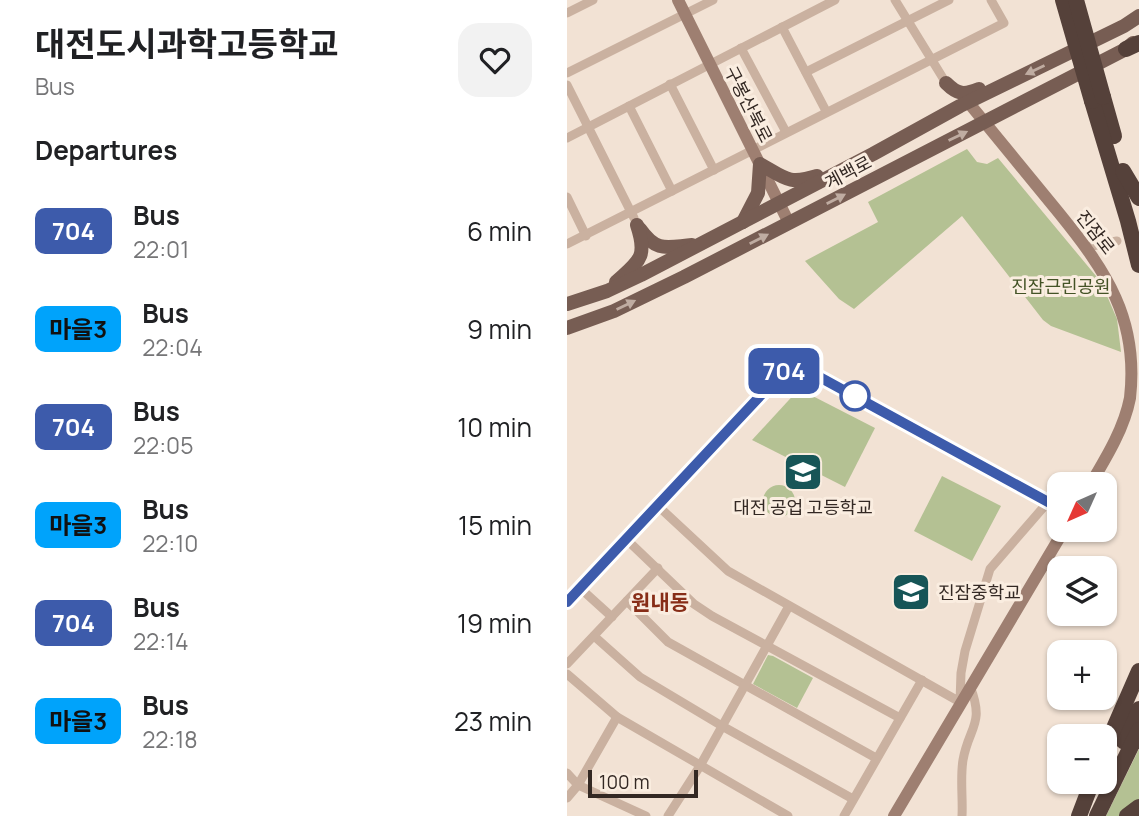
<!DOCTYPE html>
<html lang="en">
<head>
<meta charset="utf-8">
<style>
	body { margin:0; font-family:Manrope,"Noto Sans KR",sans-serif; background:#f2f2f2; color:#202124; height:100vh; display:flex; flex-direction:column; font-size:26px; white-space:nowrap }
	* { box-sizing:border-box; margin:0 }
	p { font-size:23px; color:#757577 }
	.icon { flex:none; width:38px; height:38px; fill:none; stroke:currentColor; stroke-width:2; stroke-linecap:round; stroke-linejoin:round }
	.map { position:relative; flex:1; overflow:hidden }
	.drawer { display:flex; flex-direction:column; background:#fff; width:567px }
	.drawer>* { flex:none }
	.badge { padding:0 14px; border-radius:10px; font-size:24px; line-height:46px }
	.needle { width:46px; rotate:225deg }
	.tools { position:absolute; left:480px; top:472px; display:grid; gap:14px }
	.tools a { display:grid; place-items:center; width:70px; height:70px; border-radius:14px; background:#fff; box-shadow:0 2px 5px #0004; font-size:35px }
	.scale { position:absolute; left:21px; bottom:18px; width:110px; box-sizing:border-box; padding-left:7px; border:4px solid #332823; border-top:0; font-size:19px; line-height:24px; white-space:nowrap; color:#332823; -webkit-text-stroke:5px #faede0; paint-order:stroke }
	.map>.badge { position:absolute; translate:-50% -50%; box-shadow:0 0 0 4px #fff }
	h2 { padding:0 35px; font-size:26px; line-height:63px }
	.round { display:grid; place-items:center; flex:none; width:74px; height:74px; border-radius:21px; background:#f2f2f2 }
	.head { display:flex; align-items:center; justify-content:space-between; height:119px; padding:0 35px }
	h1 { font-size:33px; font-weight:700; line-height:52px }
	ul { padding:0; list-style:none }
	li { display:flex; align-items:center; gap:21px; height:98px; padding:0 35px }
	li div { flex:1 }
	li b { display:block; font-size:26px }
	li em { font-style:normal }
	li .badge { min-width:77px; font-weight:700; text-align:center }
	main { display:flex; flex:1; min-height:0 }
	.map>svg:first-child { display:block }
	.green { fill:#b4c193 }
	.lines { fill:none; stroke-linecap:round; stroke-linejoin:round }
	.street { stroke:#cab1a0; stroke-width:9 }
	.secondary { stroke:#9e7f71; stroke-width:12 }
	.primary { stroke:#775d53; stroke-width:14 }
	.highway { stroke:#55413a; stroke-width:16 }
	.highway-bridge { stroke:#55413a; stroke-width:16 }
	.oneway { fill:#bfaca1 }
	.line-casing { stroke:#fff; stroke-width:16 }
	.line { stroke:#3d5bab; stroke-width:10 }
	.stop-dot { fill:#fff; stroke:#3d5bab; stroke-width:3.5 }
	.labels { text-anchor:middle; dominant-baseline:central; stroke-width:6; stroke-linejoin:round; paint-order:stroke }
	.street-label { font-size:18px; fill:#332823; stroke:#faede0 }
	.park-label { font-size:18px; fill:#445326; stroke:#faede0 }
	.poi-label { font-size:18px; fill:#332823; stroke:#faede0 }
	.quarter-label { font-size:21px; font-weight:bold; fill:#872d17; stroke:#faede0 }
</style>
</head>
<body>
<main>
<section class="drawer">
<div class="head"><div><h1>대전도시과학고등학교</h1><p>Bus</p></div><a class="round"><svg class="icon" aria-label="heart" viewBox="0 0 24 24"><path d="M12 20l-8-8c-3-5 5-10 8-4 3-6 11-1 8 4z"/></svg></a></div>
<h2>Departures</h2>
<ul>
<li><span class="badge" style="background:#3d5bab;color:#fff">704</span><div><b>Bus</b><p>22:01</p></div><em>6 min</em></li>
<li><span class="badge" style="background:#00a3fb;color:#111">마을3</span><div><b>Bus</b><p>22:04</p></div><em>9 min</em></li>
<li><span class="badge" style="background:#3d5bab;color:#fff">704</span><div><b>Bus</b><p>22:05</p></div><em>10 min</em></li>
<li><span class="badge" style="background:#00a3fb;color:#111">마을3</span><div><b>Bus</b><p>22:10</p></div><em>15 min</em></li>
<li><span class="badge" style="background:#3d5bab;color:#fff">704</span><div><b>Bus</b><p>22:14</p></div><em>19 min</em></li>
<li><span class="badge" style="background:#00a3fb;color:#111">마을3</span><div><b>Bus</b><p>22:18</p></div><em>23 min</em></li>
</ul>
</section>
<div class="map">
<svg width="572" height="816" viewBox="0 0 572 816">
	<rect width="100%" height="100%" fill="#f2e2d4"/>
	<g class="green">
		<path d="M400,149L410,162L420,164L431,158L534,282L550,319L554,352L484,326L476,320L395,216L287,309L272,299L238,261L311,222L301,202Z"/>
		<path d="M232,389L308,428L278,487L185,440Z"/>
		<path d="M375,476L434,506L405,561L347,531Z"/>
		<circle cx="212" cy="501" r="16"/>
		<path d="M201,655L206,656L246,678L230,708L186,684Z"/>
		<path d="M572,749V803L552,816H539Z"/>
	</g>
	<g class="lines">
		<g class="street">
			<path d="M328,0L379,83"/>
			<path d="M0,13L26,0"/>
			<path d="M215,27L259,111"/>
			<path d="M174,48L219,132"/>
			<path d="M239,72L382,0"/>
			<path d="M0,73L146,0"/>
			<path d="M103,84L147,170"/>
			<path d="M0,85L67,218"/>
			<path d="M62,106L105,191"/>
			<path d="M0,138L268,0"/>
			<path d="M0,197L19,236"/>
			<path d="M0,244L437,23L424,0"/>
			<path d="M520,247L550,241"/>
			<path d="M91,506L161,571L393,702L394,673L398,651L423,569L481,502"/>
			<path d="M59,539L127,604L145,616L333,718"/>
			<path d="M13,588L45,617"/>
			<path d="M60,601L101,642L309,758"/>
			<path d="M0,602L225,362L492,508"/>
			<path d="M27,636L73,677L155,726L286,799"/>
			<path d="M0,664L91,568"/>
			<path d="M0,674L50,717L221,816"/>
			<path d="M0,773L11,785L79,816"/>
			<path d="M0,798L11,785L50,717"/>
			<path d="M101,816L133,766L222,606"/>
			<path d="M277,816L355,680"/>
			<path d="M395,816C396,798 393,778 396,760C402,726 418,725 403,686"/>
		</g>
		<g class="secondary">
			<path d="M111,0L222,223"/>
			<path d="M401,102C431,139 462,176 492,213C539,271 572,319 563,398C557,429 539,458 523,485"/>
			<path d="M327,816L497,530"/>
		</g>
		<g class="primary">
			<path d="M379,83C391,95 397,95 412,89"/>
			<path d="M176,222L191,193L193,164C218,178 221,185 250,176"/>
			<path d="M73,229C90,253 100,247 125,245"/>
			<path d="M49,282C72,261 81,258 70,225"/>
			<path d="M0,304L40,291L74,275L306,154L393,106L557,26L572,16"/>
			<path d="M0,328L47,311L117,277L559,49L566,43"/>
		</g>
		<g class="highway">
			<path d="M559,49L572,43"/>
			<path d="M536,97L547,136"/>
			<path d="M525,101L561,221L572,265"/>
			<path d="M556,171L572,198"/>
			<path d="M556,741L572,709"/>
			<path d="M537,751L572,671"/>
			<path d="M512,816L525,782"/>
			<path d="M530,816L572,730"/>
			<path d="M560,816L572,807"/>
		</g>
		<g class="highway-bridge">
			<path d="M496,0L525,101"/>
			<path d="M509,0L536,97"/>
		</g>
	</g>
	<defs><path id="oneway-solid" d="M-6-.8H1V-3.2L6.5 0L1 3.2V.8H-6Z" transform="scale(1.75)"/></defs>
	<g class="oneway">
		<use href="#oneway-solid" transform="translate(468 70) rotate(155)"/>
		<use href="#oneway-solid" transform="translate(391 136) rotate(-26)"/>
		<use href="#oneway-solid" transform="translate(269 199) rotate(-27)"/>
		<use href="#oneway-solid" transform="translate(192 239) rotate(-27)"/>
		<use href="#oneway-solid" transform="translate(59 305) rotate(-26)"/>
	</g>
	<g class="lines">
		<g class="line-casing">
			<path id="line" d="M0,602L225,362L492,508"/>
		</g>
		<use href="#line" class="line"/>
	</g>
	<defs>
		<g id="school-square" transform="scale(2.0125)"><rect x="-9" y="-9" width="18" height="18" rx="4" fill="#175557" stroke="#faede0"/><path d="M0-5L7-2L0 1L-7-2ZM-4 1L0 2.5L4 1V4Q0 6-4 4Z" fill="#fff"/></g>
	</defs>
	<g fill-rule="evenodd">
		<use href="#school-square" x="236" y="472"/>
		<use href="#school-square" x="344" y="592"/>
	</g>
	<circle class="stop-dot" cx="288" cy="396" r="14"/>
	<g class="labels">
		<g class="street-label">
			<text transform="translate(182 104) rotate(63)">구봉산북로</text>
			<text transform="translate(281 172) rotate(-28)">계백로</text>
			<text transform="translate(529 232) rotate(52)">진잠로</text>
		</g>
		<g class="park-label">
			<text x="494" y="286">진잠근린공원</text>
		</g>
		<g class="poi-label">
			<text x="236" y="507">대전 공업 고등학교</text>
			<text x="371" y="592" text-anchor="start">진잠중학교</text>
		</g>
		<g class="quarter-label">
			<text x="93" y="602">원내동</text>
		</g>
	</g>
</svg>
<div class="tools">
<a><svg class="needle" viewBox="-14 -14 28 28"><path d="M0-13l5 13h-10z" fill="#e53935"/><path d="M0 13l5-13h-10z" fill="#757577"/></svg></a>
<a><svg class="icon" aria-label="layers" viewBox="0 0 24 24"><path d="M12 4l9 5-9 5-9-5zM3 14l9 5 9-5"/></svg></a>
<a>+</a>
<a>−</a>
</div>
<div class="scale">100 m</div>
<b class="badge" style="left:217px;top:371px;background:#3d5bab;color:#fff">704</b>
</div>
</main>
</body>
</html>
